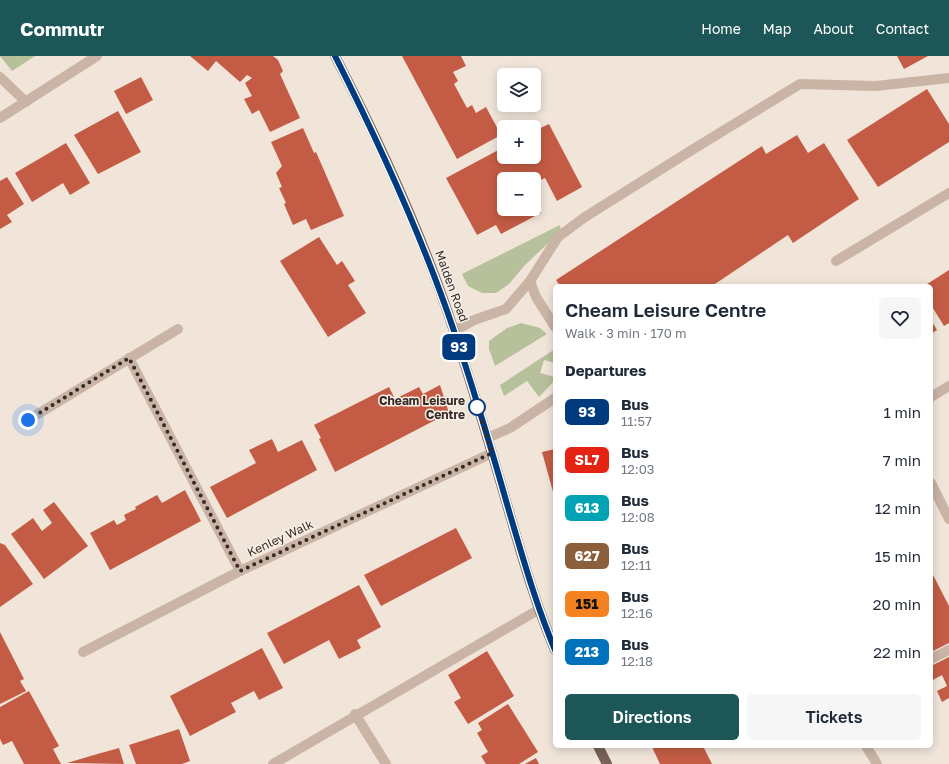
<!DOCTYPE html>
<html lang="en">
<head>
<meta charset="utf-8">
<style>
	body { margin:0; font-family:"Golos Text",sans-serif; background:#f6f6f7; color:#1f2937; height:100vh; display:flex; flex-direction:column; font-size:15px; white-space:nowrap }
	* { box-sizing:border-box; margin:0 }
	p { font-size:13px; color:#747a83 }
	.icon { flex:none; width:22px; height:22px; fill:none; stroke:currentColor; stroke-width:2; stroke-linecap:round; stroke-linejoin:round }
	.map { position:relative; flex:1; overflow:hidden }
	.drawer { position:absolute; left:553px; top:228px; width:380px; height:464px; display:flex; flex-direction:column; background:#fff; border-radius:6px; box-shadow:0 2px 10px #0003 }
	.drawer>* { flex:none }
	.badge { padding:0 8px; border-radius:6px; font-size:14px; line-height:26px }
	.fabs { position:absolute; left:497px; top:12px; display:grid; gap:8px }
	.fabs a { display:grid; place-items:center; width:44px; height:44px; border-radius:6px; background:#fff; box-shadow:0 2px 10px #0003; font-size:20px }
	.you { position:absolute; width:20px; height:20px; margin:-10px; border:3px solid #fff; border-radius:50%; background:#1a73e8; box-shadow:0 0 0 6px #1a73e833 }
	.map>.badge { position:absolute; translate:-50% -50%; box-shadow:0 0 0 2px #fff }
	h2 { padding:0 12px; font-size:15px; line-height:36px }
	.round { display:grid; place-items:center; flex:none; width:42px; height:42px; border-radius:6px; background:#f6f6f7 }
	.overview { display:flex; align-items:center; justify-content:space-between; height:68px; padding:0 12px }
	h1 { font-size:19px; font-weight:600; line-height:30px }
	.action { display:flex; gap:8px; margin-top:auto; padding:8px 12px }
	.action a { flex:1; height:46px; border-radius:6px; background:#1d5656; color:#fff; font-size:16px; font-weight:600; line-height:46px; text-align:center }
	.action a+a { background:#f6f6f7; color:#1f2937 }
	ul { padding:0; list-style:none }
	li { display:flex; align-items:center; gap:12px; height:48px; padding:0 12px }
	li div { flex:1 }
	li b { display:block; font-size:15px }
	li em { font-style:normal }
	li .badge { min-width:44px; font-weight:700; text-align:center }
	header { display:flex; align-items:center; gap:24px; box-sizing:border-box; height:56px; padding:0 20px; background:#1d5656; color:#fff }
	header strong { font-size:19px }
	nav { display:flex; gap:22px; margin-inline-start:auto; font-size:14px }
	.map>svg:first-child { display:block }
	.green { fill:#b6c09a }
	.building { fill:#c45c45 }
	.lines { fill:none; stroke-linecap:round; stroke-linejoin:round }
	.lane { stroke:#c9b4a6; stroke-width:10 }
	.street { stroke:#c9b4a6; stroke-width:10 }
	.primary { stroke:#776158; stroke-width:10 }
	.line-casing { stroke:#fff; stroke-width:9 }
	.line { stroke:#003b80; stroke-width:6 }
	.walk { stroke:#352b27; stroke-width:4; stroke-dasharray:0 7.2 }
	.stop-dot { fill:#fff; stroke:#003b80; stroke-width:2 }
	.labels { text-anchor:middle; dominant-baseline:central; stroke-width:3; stroke-linejoin:round; paint-order:stroke }
	.street-label { font-size:12px; fill:#352b27; stroke:#f9efe6 }
	.stop-label { font-size:12px; font-weight:bold; fill:#352b27; stroke:#f9efe6; text-anchor:end }
</style>
</head>
<body>
<header>
<strong>Commutr</strong>
<nav><a>Home</a><a>Map</a><a>About</a><a>Contact</a></nav>
</header>
<div class="map">
<svg width="949" height="708" viewBox="0 0 949 708">
	<rect width="100%" height="100%" fill="#f1e5da"/>
	<g class="green">
		<path d="M0,0H35L12,15Z"/>
		<path d="M560,169L561,175L525,209L509,228L496,237H482L468,230L462,218Z"/>
		<path d="M521,267L540,272L547,278L495,310L489,293V285L507,272Z"/>
		<path d="M555,293V307L544,304L540,317L555,321V324L539,341L527,325L504,340L500,329Z"/>
	</g>
	<g class="building">
		<path d="M190,0H273L278,4L283,15L280,18L300,62L270,76L259,54L252,58L244,43L252,40L245,27L252,22L247,19L240,26L216,5L208,15Z"/>
		<path d="M402,0H461L466,10L453,16L458,25L454,28L467,52L472,49L476,57L486,51L501,79L457,103Z"/>
		<path d="M897,0H928L904,13Z"/>
		<path d="M141,21L153,44L126,58L114,35Z"/>
		<path d="M927,33L949,68V86L878,131L847,84Z"/>
		<path d="M118,55L141,96L98,118L74,79Z"/>
		<path d="M549,68L582,131L557,145L545,122L534,127V123H504V153H534V143L541,157L501,178L496,169L477,179L446,122L504,91V101H534V75Z"/>
		<path d="M303,72L314,97L316,96L344,160L311,174L306,163L293,169L284,148L286,147L279,132L282,131L276,117L282,110L271,86Z"/>
		<path d="M797,79L808,97L824,87L859,143L793,187L788,179L712,230H560L556,224L762,90L766,98Z"/>
		<path d="M66,87L90,127L70,139L63,127L32,146L15,117Z"/>
		<path d="M7,121L24,148L7,159L12,166L0,173V125Z"/>
		<path d="M319,181L337,209L342,205L355,225L348,229L366,257L328,281L280,205Z"/>
		<path d="M949,214V267L944,270L931,249V230H924Z"/>
		<path d="M931,264L937,274L931,278Z"/>
		<path d="M440,329L449,357L335,416L319,383L321,382L314,369L389,331L395,343L419,331L423,338Z"/>
		<path d="M272,383L278,396L302,384L317,414L227,462L210,431L256,407L249,394Z"/>
		<path d="M555,393V443L542,396Z"/>
		<path d="M185,434L201,465L110,514L90,477L114,464L117,469L126,464L124,459L136,453L135,451L157,439L162,447Z"/>
		<path d="M54,446L88,490L44,523L11,478L33,462L42,475L52,467L43,454Z"/>
		<path d="M456,472L472,502L381,550L364,519Z"/>
		<path d="M0,487L5,489L33,528L0,551Z"/>
		<path d="M931,515L949,550V587L931,596Z"/>
		<path d="M359,529L381,571L357,584L361,592L339,603L329,584L284,608L267,577Z"/>
		<path d="M0,576L24,623L20,625L26,635L0,648Z"/>
		<path d="M262,592L283,632L259,644L254,635L231,647L236,656L190,680L170,640Z"/>
		<path d="M487,595L514,640L468,668L454,646L461,642L448,619Z"/>
		<path d="M949,601V642L942,646L937,635L947,630L942,619L931,625V610Z"/>
		<path d="M29,635L59,690L53,693L61,708H24L12,685L3,689L0,683V651Z"/>
		<path d="M508,648L538,696L519,708H486L481,700L488,696L477,677L482,674L478,667Z"/>
		<path d="M179,673L190,705L182,708H136L129,689Z"/>
		<path d="M654,690H703L712,708H660L652,691Z"/>
		<path d="M119,692L124,708L67,707L94,699Z"/>
		<path d="M536,702L539,708H525Z"/>
	</g>
	<g class="lines">
		<g class="lane">
			<path d="M0,21L26,46"/>
			<path d="M836,205L949,137"/>
			<path d="M530,225L558,181L585,161L687,97L800,28L876,30L949,22"/>
			<path d="M454,275L474,264L506,253L530,225L536,241L555,271"/>
			<path d="M129,302L240,515"/>
			<path d="M28,364L178,273"/>
			<path d="M487,382L510,372L555,342"/>
			<path d="M931,603L949,594"/>
			<path d="M355,658L386,708"/>
			<path d="M866,690L877,708"/>
			<path d="M273,708L538,554"/>
		</g>
		<g class="street">
			<path d="M0,62L97,0"/>
			<path d="M931,341L949,330"/>
			<path d="M931,427L949,463"/>
			<path d="M83,596L240,515L492,397"/>
		</g>
		<g class="primary">
			<path d="M335,0C381,89 423,180 454,275C473,333 491,393 508,452C522,500 535,547 555,594"/>
			<path d="M598,690L607,708"/>
		</g>
	</g>
	<g class="lines">
		<g class="line-casing">
			<path id="line" d="M335,0C380,89 422,180 454,275C474,334 492,395 509,455C523,502 536,549 555,594"/>
		</g>
		<use href="#line" class="line"/>
		<path class="walk" d="M28,364L129,302L240,515L492,397L477,351"/>
	</g>
	<circle class="stop-dot" cx="477" cy="351" r="8"/>
	<g class="labels">
		<g class="street-label">
			<text transform="translate(452 230) rotate(70)">Malden Road</text>
			<text transform="translate(280 482) rotate(-25)">Kenley Walk</text>
		</g>
		<g class="stop-label">
			<text x="465" y="344">Cheam Leisure<tspan x="465" dy="14">Centre</tspan></text>
		</g>
	</g>
</svg>
<div class="fabs">
<a><svg class="icon" aria-label="layers" viewBox="0 0 24 24"><path d="M12 4l9 5-9 5-9-5zM3 14l9 5 9-5"/></svg></a>
<a>+</a>
<a>−</a>
</div>
<div class="you" style="left:28px;top:364px"></div>
<b class="badge" style="left:459px;top:291px;background:#003b80;color:#fff">93</b>
<section class="drawer">
<div class="overview"><div><h1>Cheam Leisure Centre</h1><p>Walk · 3 min · 170 m</p></div><a class="round"><svg class="icon" aria-label="heart" viewBox="0 0 24 24"><path d="M12 20l-8-8c-3-5 5-10 8-4 3-6 11-1 8 4z"/></svg></a></div>
<h2>Departures</h2>
<ul>
<li><span class="badge" style="background:#003b80;color:#fff">93</span><div><b>Bus</b><p>11:57</p></div><em>1 min</em></li>
<li><span class="badge" style="background:#e42313;color:#fff">SL7</span><div><b>Bus</b><p>12:03</p></div><em>7 min</em></li>
<li><span class="badge" style="background:#00a3b4;color:#fff">613</span><div><b>Bus</b><p>12:08</p></div><em>12 min</em></li>
<li><span class="badge" style="background:#8b5e3c;color:#fff">627</span><div><b>Bus</b><p>12:11</p></div><em>15 min</em></li>
<li><span class="badge" style="background:#f58220;color:#111">151</span><div><b>Bus</b><p>12:16</p></div><em>20 min</em></li>
<li><span class="badge" style="background:#0072bc;color:#fff">213</span><div><b>Bus</b><p>12:18</p></div><em>22 min</em></li>
</ul>
<div class="action"><a>Directions</a><a>Tickets</a></div>
</section>
</div>
</body>
</html>
